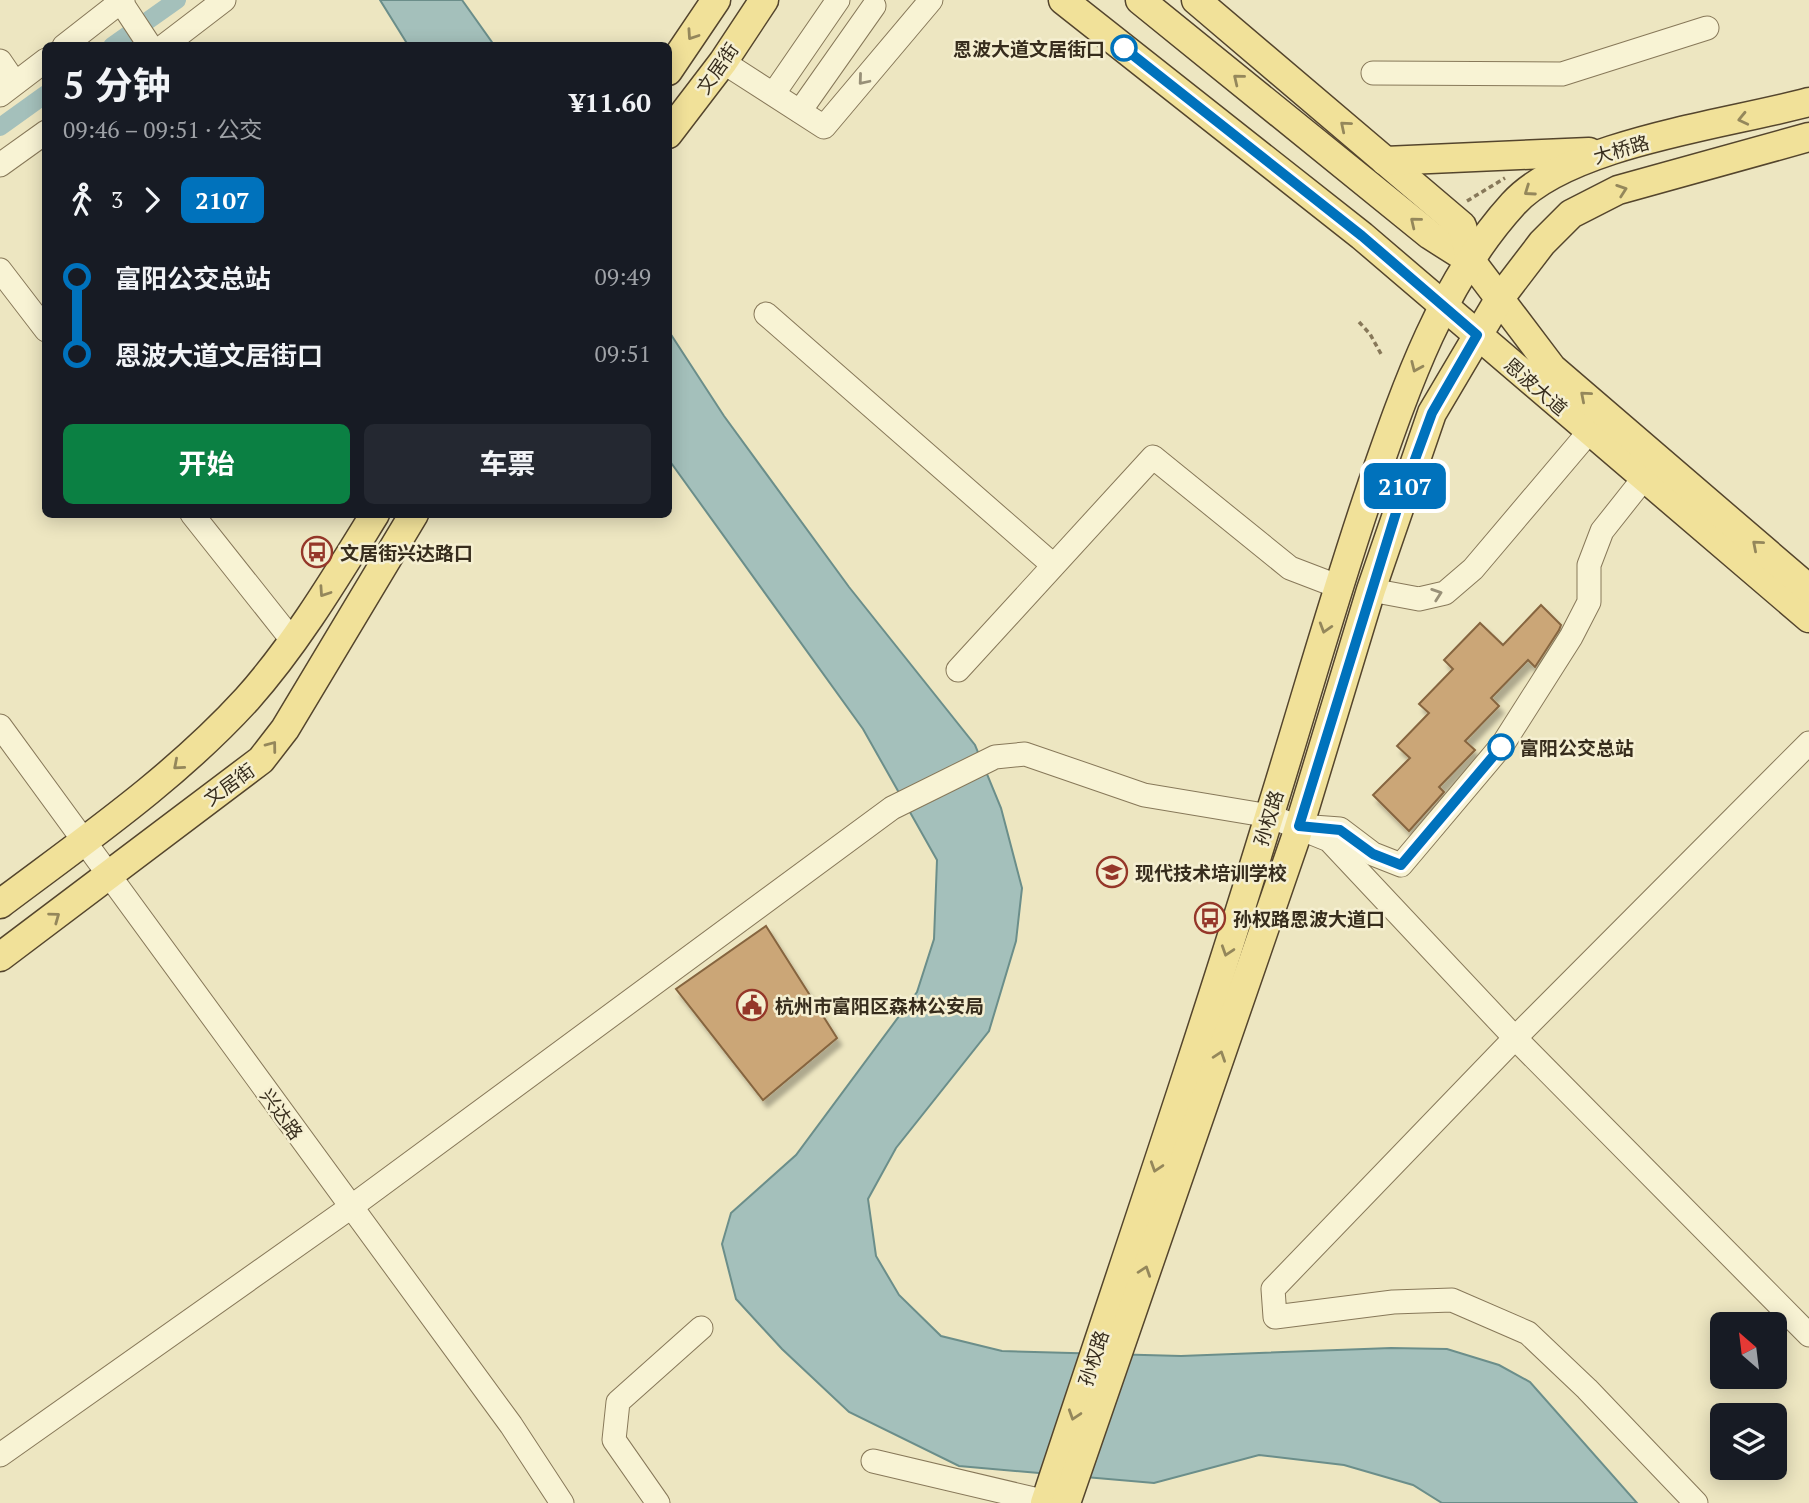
<!DOCTYPE html>
<html lang="zh">
<head>
<meta charset="utf-8">
<style>
	body { margin:0; font-family:"PT Serif","Noto Sans SC",serif; background:#242831; color:#f1f3f6; height:100vh; display:flex; flex-direction:column; font-size:26px; white-space:nowrap }
	* { box-sizing:border-box; margin:0 }
	p { font-size:23px; color:#9ea1a6 }
	.icon { flex:none; width:38px; height:38px; fill:none; stroke:currentColor; stroke-width:2; stroke-linecap:round; stroke-linejoin:round }
	.map { position:relative; flex:1; overflow:hidden }
	.details { position:absolute; left:42px; top:42px; width:630px; height:476px; display:flex; flex-direction:column; background:#171b24; border-radius:10px; box-shadow:0 4px 18px #0003 }
	.details>* { flex:none }
	.badge { padding:0 14px; border-radius:10px; font-size:24px; line-height:46px }
	.needle { width:46px; rotate:332deg }
	.buttons { position:absolute; left:1710px; top:1312px; display:grid; gap:14px }
	.buttons a { display:grid; place-items:center; width:77px; height:77px; border-radius:10px; background:#171b24; box-shadow:0 4px 18px #0003; font-size:35px }
	.map>.badge { position:absolute; translate:-50% -50%; box-shadow:0 0 0 4px #fff }
	.legs { display:flex; align-items:center; gap:10px; height:77px; padding:0 21px; font-size:23px }
	.legs p { margin-inline-start:auto }
	.head { display:flex; align-items:center; justify-content:space-between; height:119px; padding:0 21px }
	h1 { font-size:38px; font-weight:700; line-height:52px }
	.action { display:flex; gap:14px; margin-top:auto; padding:14px 21px }
	.action a { flex:1; height:80px; border-radius:10px; background:#0b8043; color:#fff; font-size:28px; font-weight:700; line-height:80px; text-align:center }
	.action a+a { background:#242831; color:#f1f3f6 }
	ul { padding:0 21px; list-style:none }
	li { display:flex; align-items:center; gap:24px; height:77px; font-size:26px }
	li i { display:grid; place-items:center; width:10px; height:100%; margin:0 9px; background:currentColor }
	li i::after { content:''; width:18px; height:18px; margin:-9px; border:5px solid; border-radius:50%; background:#171b24 }
	li p { margin-inline-start:auto }
	li:first-child i { background:linear-gradient(#0000 50%,currentColor 0) }
	li:last-child i { background:linear-gradient(currentColor 50%,#0000 0) }
	.map>svg:first-child { display:block }
	.water { fill:#a4c0bb; stroke:#6b8e8a; stroke-width:2 }
	.lines { fill:none; stroke-linecap:round; stroke-linejoin:round }
	.canal { stroke:#a4c0bb; stroke-width:18 }
	.building { fill:#cba677; stroke:#86653f; stroke-width:2; filter:url(#shadow) }
	.minor-casing { stroke:#877859; stroke-width:25 }
	.major-casing { stroke:#54452d; stroke-width:31 }
	.path { stroke:#877859; stroke-width:3.5; stroke-dasharray:5 3.5; stroke-linecap:butt }
	.minor { stroke:#f8f3d4; stroke-width:23 }
	.major { stroke:#f1e199; stroke-width:28 }
	.oneway { stroke:#94875b }
	.oneway2 { stroke:#989078 }
	.line-1-casing { stroke:#fff; stroke-width:16 }
	.line-1 { stroke:#0072bc; stroke-width:10 }
	.stop-1-dot { fill:#fff; stroke:#0072bc; stroke-width:3.5 }
	.labels { text-anchor:middle; dominant-baseline:central; stroke-width:5; stroke-linejoin:round; paint-order:stroke }
	.stop-label { font-size:19px; font-weight:bold; fill:#372d1d; stroke:#f5efd1; text-anchor:end }
	.street-label { font-size:19px; fill:#372d1d; stroke:#f5efd1 }
	.poi-label { font-size:19px; font-weight:bold; fill:#372d1d; stroke:#f5efd1; text-anchor:start }
</style>
</head>
<body>
<div class="map">
<svg width="1809" height="1503" viewBox="0 0 1809 1503">
	<defs>
		<filter id="shadow"><feDropShadow dx="4.5" dy="7" stdDeviation="2" flood-color="#0004"/></filter>
	</defs>
	<rect width="100%" height="100%" fill="#ede6c1"/>
	<g class="water">
		<path d="M380,0H462L494,45H408Z"/>
		<path d="M668,330L724,416L849,587L975,745L1001,808L1022,888L1016,941L989,1031L896,1148L868,1199L876,1256L899,1295L941,1336L1002,1351L1181,1356L1391,1348L1447,1349L1499,1365L1530,1382L1637,1503H1442L1413,1485L1344,1465L1259,1455L1154,1483L959,1466L849,1412L782,1349L736,1299L722,1244L731,1213L796,1155L917,992L934,939L937,860L863,729L669,460Z"/>
	</g>
	<g class="lines">
		<g class="canal">
			<path d="M112,46L177,0"/>
			<path d="M0,127L46,94"/>
		</g>
	</g>
	<g class="building">
		<path d="M1541,605L1561,625L1559,630L1535,667L1528,660L1491,698L1499,706L1465,741L1475,750L1439,787L1444,792L1409,831L1373,795L1410,758L1397,746L1429,713L1419,704L1453,669L1444,660L1480,623L1503,645Z"/>
		<path d="M766,926L837,1038L763,1100L676,989Z"/>
	</g>
	<g class="lines">
		<g class="minor-casing">
			<g id="minor">
				<path d="M121,2L150,46"/>
				<path d="M64,46L123,0"/>
				<path d="M164,46L224,0"/>
				<path d="M0,61L15,83"/>
				<path d="M723,62L824,127L931,0"/>
				<path d="M1373,73L1562,74L1707,28"/>
				<path d="M774,93L838,0"/>
				<path d="M0,95L46,60"/>
				<path d="M800,111L874,6"/>
				<path d="M0,165L46,132"/>
				<path d="M0,270L46,330"/>
				<path d="M766,314L1053,565"/>
				<path d="M192,514L292,640"/>
				<path d="M1371,590L1419,599L1445,593L1473,569L1589,432"/>
				<path d="M958,670L1153,457L1290,568L1337,586"/>
				<path d="M0,726L511,1425L562,1503"/>
				<path d="M1313,827L1340,829L1373,854L1401,865L1503,744L1571,637L1589,602V565L1602,531L1644,478"/>
				<path d="M0,1455L351,1207L892,808L995,757L1025,754L1144,795L1270,816L1329,840L1515,1038L1809,1335"/>
				<path d="M873,1461L1051,1503"/>
				<path d="M658,1503L614,1440L618,1402L701,1328"/>
				<path d="M1696,1503L1587,1389L1528,1333L1452,1300L1393,1302L1275,1317L1273,1289L1515,1038L1809,743"/>
			</g>
		</g>
		<g class="major-casing">
			<g id="major">
				<path d="M1063,0L1362,236L1809,618"/>
				<path d="M1140,0L1430,235L1471,261L1552,368L1809,589"/>
				<path d="M1196,0L1462,226L1471,261"/>
				<path d="M668,71L716,0"/>
				<path d="M668,134L723,62L764,0"/>
				<path d="M1385,161L1589,152"/>
				<path d="M0,904C85,840 175,778 247,699C296,644 336,577 375,514"/>
				<path d="M0,957L261,760L285,729L414,514"/>
				<path d="M1045,1503C1120,1276 1198,1049 1268,820C1303,708 1334,596 1372,485C1406,387 1442,282 1513,204C1568,143 1729,124 1809,102"/>
				<path d="M1066,1503L1296,837L1371,590L1432,413L1500,298L1542,243L1571,214L1618,190L1809,137"/>
			</g>
		</g>
		<g class="path">
			<path d="M1467,201L1505,178"/>
			<path d="M1359,322L1370,334L1381,354"/>
		</g>
		<use href="#minor" class="minor"/>
		<use href="#major" class="major"/>
	</g>
	<defs><path id="oneway-chevron" d="M-2-3.5L2.5 0L-2 3.5" fill="none" stroke-width="1.6" stroke-linecap="round" stroke-linejoin="round" transform="scale(1.75)"/></defs>
	<g class="oneway">
		<use href="#oneway-chevron" transform="translate(692 35) rotate(124)"/>
		<use href="#oneway-chevron" transform="translate(1238 79) rotate(-141)"/>
		<use href="#oneway-chevron" transform="translate(1743 119) rotate(167)"/>
		<use href="#oneway-chevron" transform="translate(1345 126) rotate(-140)"/>
		<use href="#oneway-chevron" transform="translate(1622 190) rotate(-19)"/>
		<use href="#oneway-chevron" transform="translate(1529 191) rotate(145)"/>
		<use href="#oneway-chevron" transform="translate(1415 222) rotate(-141)"/>
		<use href="#oneway-chevron" transform="translate(1416 367) rotate(114)"/>
		<use href="#oneway-chevron" transform="translate(1585 396) rotate(-139)"/>
		<use href="#oneway-chevron" transform="translate(1757 545) rotate(-139)"/>
		<use href="#oneway-chevron" transform="translate(324 592) rotate(124)"/>
		<use href="#oneway-chevron" transform="translate(1325 628) rotate(107)"/>
		<use href="#oneway-chevron" transform="translate(272 746) rotate(-53)"/>
		<use href="#oneway-chevron" transform="translate(178 765) rotate(139)"/>
		<use href="#oneway-chevron" transform="translate(55 917) rotate(-36)"/>
		<use href="#oneway-chevron" transform="translate(1227 951) rotate(108)"/>
		<use href="#oneway-chevron" transform="translate(1220 1056) rotate(-71)"/>
		<use href="#oneway-chevron" transform="translate(1156 1167) rotate(108)"/>
		<use href="#oneway-chevron" transform="translate(1145 1271) rotate(-71)"/>
		<use href="#oneway-chevron" transform="translate(1074 1415) rotate(108)"/>
	</g>
	<g class="oneway2">
		<use href="#oneway-chevron" transform="translate(863 80) rotate(130)"/>
		<use href="#oneway-chevron" transform="translate(1437 594) rotate(-19)"/>
	</g>
	<g class="lines">
		<g class="line-1-casing">
			<path id="line-1" d="M1124,48L1362,236L1477,335L1432,413L1399,503L1299,826L1340,830L1373,854L1401,865L1501,747"/>
		</g>
		<use href="#line-1" class="line-1"/>
	</g>
	<defs>
		<g id="bus-ring" transform="scale(1.575)"><circle r="9.5" fill="#f5efd1" stroke="#953729" stroke-width="1.5"/><path d="M-5-6H5V4H4V6H2V4H-2V6H-4V4H-5ZM-3.5-4V0h7V-4ZM-3.5 1.2v1.5H-2V1.2ZM2 1.2v1.5H3.5V1.2Z" fill="#953729"/></g>
		<g id="school-ring" transform="scale(1.575)"><circle r="9.5" fill="#f5efd1" stroke="#953729" stroke-width="1.5"/><path d="M0-5L7-2L0 1L-7-2ZM-4 1L0 2.5L4 1V4Q0 6-4 4Z" fill="#953729"/></g>
		<g id="civic-ring" transform="scale(1.575)"><circle r="9.5" fill="#f5efd1" stroke="#953729" stroke-width="1.5"/><path d="M-.6-6.5H3V-4.5H.6V-3L4-1V1h2V6H-6V1h2V-1L-.6-3ZM-1.2 2.5V6h2.4V2.5Z" fill="#953729"/></g>
	</defs>
	<g fill-rule="evenodd">
		<use href="#bus-ring" x="317" y="552"/>
		<use href="#school-ring" x="1112" y="872"/>
		<use href="#bus-ring" x="1210" y="918"/>
		<use href="#civic-ring" x="752" y="1005"/>
	</g>
	<g class="stop-1-dot">
		<circle cx="1124" cy="48" r="12"/>
		<circle cx="1501" cy="747" r="12"/>
	</g>
	<g class="labels">
		<g class="stop-label">
			<text x="1105" y="48">恩波大道文居街口</text>
			<text x="1520" y="747" text-anchor="start">富阳公交总站</text>
		</g>
		<g class="street-label">
			<text transform="translate(717 68) rotate(-55)">文居街</text>
			<text transform="translate(1621 149) rotate(-16)">大桥路</text>
			<text transform="translate(1536 386) rotate(41)">恩波大道</text>
			<text transform="translate(229 784) rotate(-36)">文居街</text>
			<text transform="translate(1268 818) rotate(-73)">孙权路</text>
			<text transform="translate(282 1114) rotate(54)">兴达路</text>
			<text transform="translate(1093 1358) rotate(-72)">孙权路</text>
		</g>
		<g class="poi-label">
			<text x="340" y="552">文居街兴达路口</text>
			<text x="1135" y="872">现代技术培训学校</text>
			<text x="1233" y="918">孙权路恩波大道口</text>
			<text x="775" y="1005">杭州市富阳区森林公安局</text>
		</g>
	</g>
</svg>
<div class="buttons">
<a><svg class="needle" viewBox="-14 -14 28 28"><path d="M0-13l5 13h-10z" fill="#e53935"/><path d="M0 13l5-13h-10z" fill="#9ea1a6"/></svg></a>
<a><svg class="icon" aria-label="layers" viewBox="0 0 24 24"><path d="M12 4l9 5-9 5-9-5zM3 14l9 5 9-5"/></svg></a>
</div>
<b class="badge" style="left:1405px;top:486px;background:#0072bc;color:#fff">2107</b>
<section class="details">
<div class="head"><div><h1>5 分钟</h1><p>09:46 – 09:51 · 公交</p></div><b>¥11.60</b></div>
<div class="legs"><svg class="icon" aria-label="walk" viewBox="0 0 24 24"><circle cx="13" cy="4" r="2"/><path d="M13 8l-2 6 4 7M11 14l-3 7M7 12l3-4h3l4 4"/></svg>3<svg class="icon" aria-label="forward" viewBox="0 0 24 24"><path d="M9 5l7 7-7 7"/></svg><b class="badge" style="background:#0072bc;color:#fff">2107</b></div>
<ul>
<li><i style="color:#0072bc"></i><b>富阳公交总站</b><p>09:49</p></li>
<li><i style="color:#0072bc"></i><b>恩波大道文居街口</b><p>09:51</p></li>
</ul>
<div class="action"><a>开始</a><a>车票</a></div>
</section>
</div>
</body>
</html>
